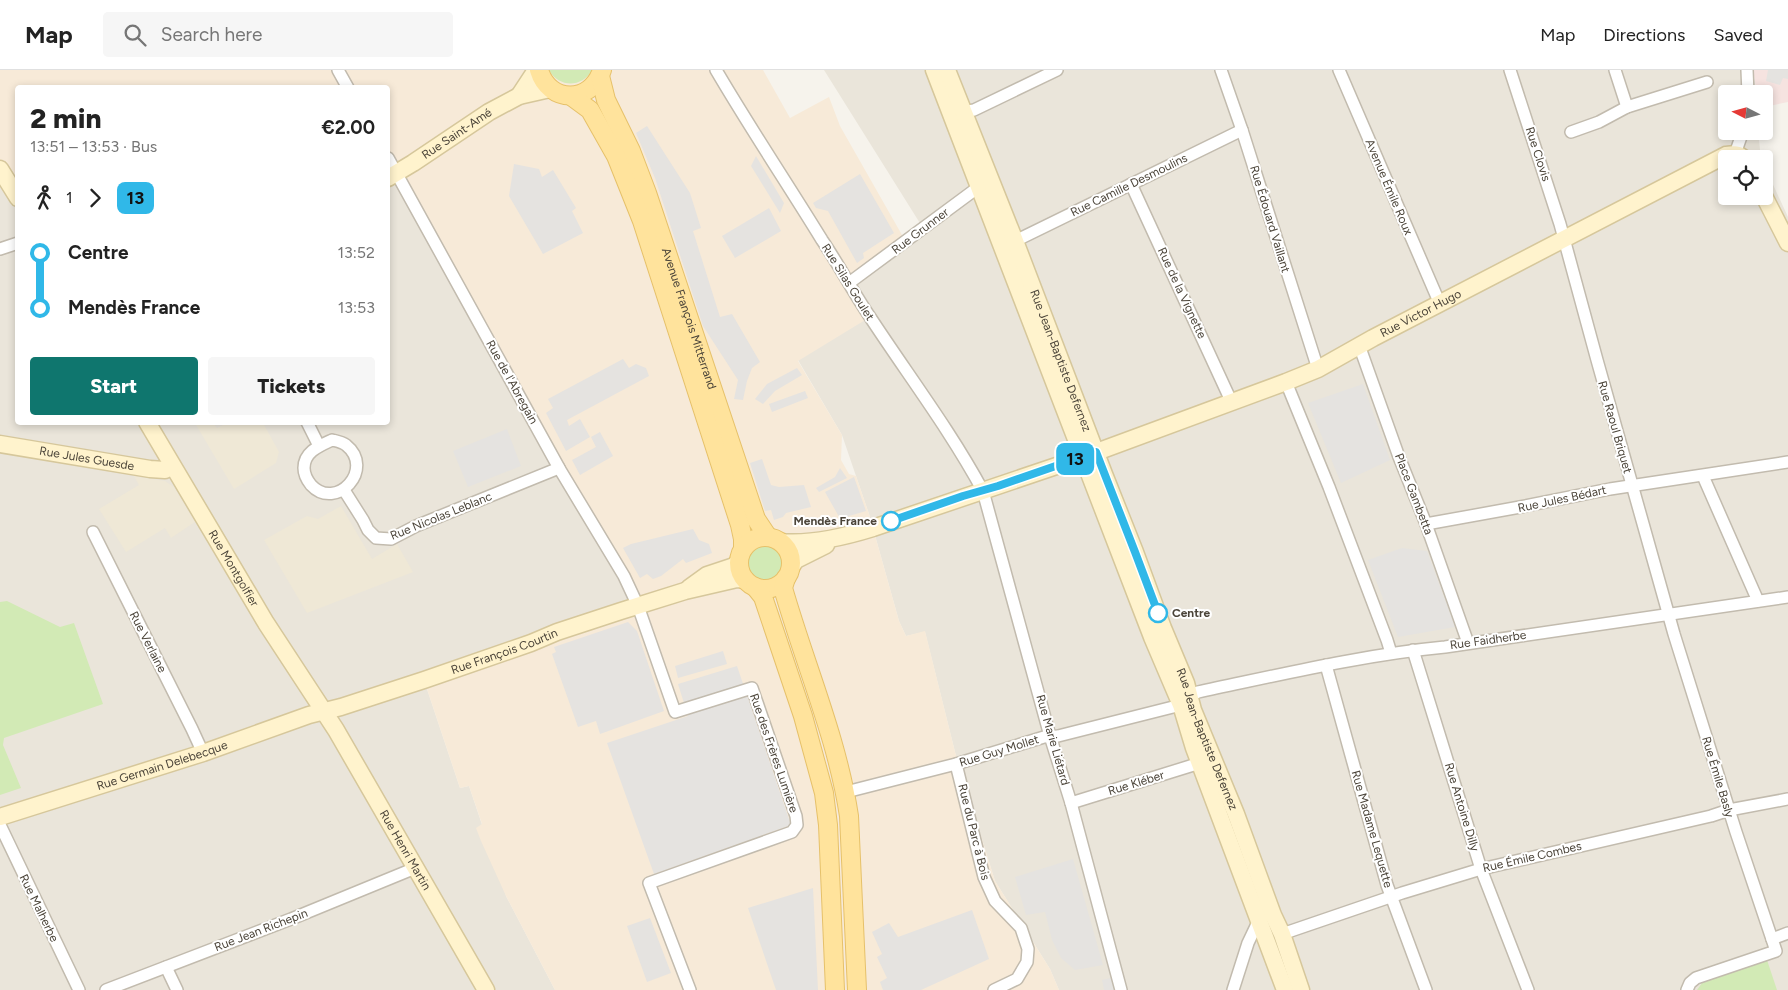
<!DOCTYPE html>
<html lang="en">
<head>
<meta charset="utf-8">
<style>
	body { margin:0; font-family:Figtree,sans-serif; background:#f6f6f6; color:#222; height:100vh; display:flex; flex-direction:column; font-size:19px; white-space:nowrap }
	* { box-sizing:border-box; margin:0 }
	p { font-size:16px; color:#767676 }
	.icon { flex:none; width:28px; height:28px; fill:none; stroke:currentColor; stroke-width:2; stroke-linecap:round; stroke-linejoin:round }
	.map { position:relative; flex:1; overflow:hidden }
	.side { position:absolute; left:15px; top:15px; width:375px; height:340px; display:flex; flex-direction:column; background:#fff; border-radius:5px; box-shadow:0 2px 8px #0003 }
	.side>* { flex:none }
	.badge { padding:0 10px; border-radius:8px; font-size:18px; line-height:32px }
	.needle { width:32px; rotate:276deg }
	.tools { position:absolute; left:1718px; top:15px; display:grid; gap:10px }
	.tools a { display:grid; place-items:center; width:55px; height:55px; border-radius:5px; background:#fff; box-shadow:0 2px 8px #0003; font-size:25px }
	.map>.badge { position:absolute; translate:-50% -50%; box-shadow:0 0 0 2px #fff }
	.legs { display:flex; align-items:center; gap:8px; height:55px; padding:0 15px; font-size:16px }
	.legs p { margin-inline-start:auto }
	.summary { display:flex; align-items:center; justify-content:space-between; height:85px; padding:0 15px }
	h1 { font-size:28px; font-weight:800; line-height:38px }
	.action { display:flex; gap:10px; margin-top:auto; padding:10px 15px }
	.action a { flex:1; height:58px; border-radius:5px; background:#0f766e; color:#fff; font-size:20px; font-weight:800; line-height:58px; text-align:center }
	.action a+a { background:#f6f6f6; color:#222 }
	ul { padding:0 15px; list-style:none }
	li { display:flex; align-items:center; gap:18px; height:55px; font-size:19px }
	li i { display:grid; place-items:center; width:8px; height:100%; margin:0 6px; background:currentColor }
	li i::after { content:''; width:12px; height:12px; margin:-6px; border:4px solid; border-radius:50%; background:#fff }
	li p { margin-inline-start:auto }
	li:first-child i { background:linear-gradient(#0000 50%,currentColor 0) }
	li:last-child i { background:linear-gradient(currentColor 50%,#0000 0) }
	header { display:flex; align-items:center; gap:30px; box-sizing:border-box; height:70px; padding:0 25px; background:#fff; border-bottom:1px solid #e0e0e0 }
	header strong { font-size:24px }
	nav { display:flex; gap:28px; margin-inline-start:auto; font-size:18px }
	.search { width:350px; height:45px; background:#f6f6f6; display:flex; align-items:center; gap:12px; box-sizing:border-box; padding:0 18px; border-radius:5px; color:#767676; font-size:19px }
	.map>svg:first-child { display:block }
	.residential { fill:#eae5da }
	.commercial { fill:#f7ead8 }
	.education { fill:#efe8d6 }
	.medical { fill:#f6e3e0 }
	.green { fill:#d2eab5 }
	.parking { fill:#e5e3e0 }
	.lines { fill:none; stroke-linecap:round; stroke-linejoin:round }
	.street-casing { stroke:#c2bbae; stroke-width:14 }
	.secondary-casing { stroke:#d6c79b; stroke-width:19 }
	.primary-casing { stroke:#e6c16a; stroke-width:20 }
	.street { stroke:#fff; stroke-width:11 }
	.secondary { stroke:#fff3cd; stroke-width:16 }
	.primary { stroke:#ffe39c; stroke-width:18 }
	.line-1-casing { stroke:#fff; stroke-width:11 }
	.line-1 { stroke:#30b8e8; stroke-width:8 }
	.stop-1-dot { fill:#fff; stroke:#30b8e8; stroke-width:2.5 }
	.labels { text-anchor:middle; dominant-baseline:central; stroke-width:4; stroke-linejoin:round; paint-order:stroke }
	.street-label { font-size:12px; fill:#4b4439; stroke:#fff }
	.stop-label { font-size:12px; font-weight:bold; fill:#4b4439; stroke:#fff; text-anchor:end }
</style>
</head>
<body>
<header>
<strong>Map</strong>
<div class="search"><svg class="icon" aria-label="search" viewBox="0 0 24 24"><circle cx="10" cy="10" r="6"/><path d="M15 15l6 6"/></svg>Search here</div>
<nav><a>Map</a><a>Directions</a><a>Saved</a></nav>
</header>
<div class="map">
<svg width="1788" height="920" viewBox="0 0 1788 920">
	<rect width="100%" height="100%" fill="#f6f3ec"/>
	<g class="residential">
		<path d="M824,0H1753L1757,24H1726V61H1758L1761,89H1726V126H1764V95L1788,147V920H1059L1050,899L995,811L955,682L925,562L906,566L899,551L869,444L842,365L798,290L869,247L849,213L923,158Z"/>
		<path d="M0,95L17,126L18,352H388V108L396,103L638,536L424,610L460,718L469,716L506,826L555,920H0Z"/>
	</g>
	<path class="commercial" d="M0,0H763L790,48L829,27L840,56L906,172L849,213L870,247L798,291L842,365L841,390L849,404L856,406L869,444L899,551L906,566L925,561L955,682L995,811L1050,899L1059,920H555L506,826L481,771L476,758L482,754L469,716L460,718L424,610L638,536L397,104L388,108V18H18L17,126L0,95Z"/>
	<g class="education">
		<path d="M195,353H213L217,358L227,353H263L279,382L276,393L234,419Z"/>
		<path d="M134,406L165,411L174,417L195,452L171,468L165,458L126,482L99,439L139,415Z"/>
		<path d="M341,436L372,489L397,474L413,502L307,543L264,470L307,446L318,449Z"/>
	</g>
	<path class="medical" d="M1753,0H1788V32L1764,37V24H1757Z"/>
	<g class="green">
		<path d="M549,0H592C582,18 559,18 549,0Z"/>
		<circle cx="764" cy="493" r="18"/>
		<path d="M7,531L60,557L74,553L103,634L4,668L3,675L21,718L0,725V532Z"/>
		<path d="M1767,890L1777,920H1697L1702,913Z"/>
	</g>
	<g class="parking">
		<path d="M1768,0H1788V9L1783,8L1780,15L1766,11Z"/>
		<path d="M647,56L690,123L701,158L693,161L720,247L732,244L760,292L752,298L747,311L743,330L734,329L738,310L703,256L655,108L636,63Z"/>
		<path d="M756,86L784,133L780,143L751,96Z"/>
		<path d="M514,94L539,99L542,107L553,100L576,138L572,141L583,163L543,184L509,126Z"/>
		<path d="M860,104L894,163L863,183L864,188L857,193L828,141L816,138L813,133Z"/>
		<path d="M769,138L781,161L735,188L722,166Z"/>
		<path d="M623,289L629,298L636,294L646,298L649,306L567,350L569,356L580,349L590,367L566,381L546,343L553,338L548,329Z"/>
		<path d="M797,298L802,305L775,321L763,334L755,329L767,314Z"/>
		<path d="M1363,314L1390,390L1341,413L1308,333Z"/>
		<path d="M805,321L808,328L772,342L769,334Z"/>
		<path d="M507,359L521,396L468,417L453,381Z"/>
		<path d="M600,362L613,386L580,405L572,390L596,377L591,367Z"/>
		<path d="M762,389L771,415L779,417L804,415L811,437L786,443L783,447L774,450L771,440L765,441L750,393Z"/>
		<path d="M840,398L847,408L819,422L816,418L835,407Z"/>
		<path d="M854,407L866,441L849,446L842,452L825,422Z"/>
		<path d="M693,459L699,470L709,474L712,483L686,493L683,489L661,506L653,509L647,504L640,508L623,478L631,474Z"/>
		<path d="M1402,478L1427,481L1455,557L1398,567L1368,490Z"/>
		<path d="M628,552L637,561L664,641L600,664L596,651L578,657L552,584L556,582L554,577Z"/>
		<path d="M723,581L727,594L678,608L675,596Z"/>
		<path d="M737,596L791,755L654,804L607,673L688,646L678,614Z"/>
		<path d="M1073,789L1103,895L1075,900L1061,888L1052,870L1045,842L1026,845L1015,807Z"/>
		<path d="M813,818L818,920H776L748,838Z"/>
		<path d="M972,840L989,889L921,920H883L880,912L887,908L877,887L882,884L872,862L889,853L898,867Z"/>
		<path d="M650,848L671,903L647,912L627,856Z"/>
		<path d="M1111,908L1115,920H1104L1102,910Z"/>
	</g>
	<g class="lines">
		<g class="street-casing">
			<g id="street">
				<path d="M338,0L348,18"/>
				<path d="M716,0C750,58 787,113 822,170C839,195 853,222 870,247C908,305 950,360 983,421L1050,666L1071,733L1121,920"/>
				<path d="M1221,0L1242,60L1318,299"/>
				<path d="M1339,0L1440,234"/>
				<path d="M1510,0L1560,154L1597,290L1674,564L1736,762L1776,881L1696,908L1690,913L1687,920"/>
				<path d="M1615,0L1627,37"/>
				<path d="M1747,0L1748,24"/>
				<path d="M963,42L974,40L1057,0"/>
				<path d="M1571,62L1599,52L1627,37L1707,12"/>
				<path d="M1735,84L1743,61"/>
				<path d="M388,88L559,398L624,506L638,536L675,642L752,618L796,746L797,755L792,762L649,813L690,920"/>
				<path d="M1131,114L1232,333"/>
				<path d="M1015,171L1242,60"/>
				<path d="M0,179L18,173"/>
				<path d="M849,213L984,113"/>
				<path d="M1359,275L1399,387L1426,454L1468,573"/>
				<path d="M1286,312L1329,417L1387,570L1391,583"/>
				<path d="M307,352L319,376"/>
				<path d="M332,370C336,371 342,372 346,375C376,399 336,442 311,415C307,410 304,404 304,398C304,382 319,376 332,370Z"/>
				<path d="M1703,406L1758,531"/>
				<path d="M344,420L363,450L368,460L376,468L391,469L416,456L559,398"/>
				<path d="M1426,454L1520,437L1610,419L1788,392"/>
				<path d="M93,462L192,659L203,683"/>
				<path d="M1413,580L1481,799L1528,920"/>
				<path d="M1326,595L1387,815L1426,920"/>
				<path d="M956,694L984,807L995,831L1021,858L1028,879L1027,892L1017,909L994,920"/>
				<path d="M846,722L956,694L1044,667L1058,666L1181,635L1190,626L1198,622C1279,605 1361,585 1445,577L1788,527"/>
				<path d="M1071,733L1200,693"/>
				<path d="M0,755L79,920"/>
				<path d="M1282,864L1402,823L1481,799L1711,746L1729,740L1788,729"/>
				<path d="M1772,869L1788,863"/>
				<path d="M166,897L177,920"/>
				<path d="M106,920L291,849L408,801L415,796"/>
				<path d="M1233,920L1248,873L1258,852"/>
			</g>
		</g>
		<g class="secondary-casing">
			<g id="secondary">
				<path d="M934,0L1152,567L1181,635L1194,678L1285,920"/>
				<path id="s1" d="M947,0L1015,171L1104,404L1135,482L1163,558L1186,613L1193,640L1236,744L1273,845L1282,864L1301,920"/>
				<path d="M519,26L536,0"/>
				<path d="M0,99L18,128"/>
				<path id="s2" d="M388,108L413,93L489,42L519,26L550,19"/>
				<path d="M1764,126L1788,173"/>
				<path id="s3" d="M147,352L266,553L336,660L486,920"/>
				<path id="s4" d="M0,374L150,399L165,400L172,396"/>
				<path id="s5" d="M780,472C811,475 844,467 873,458L1083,387L1286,312L1318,299L1373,268L1726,85C1733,84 1739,83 1744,89"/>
				<path d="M791,497L796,490L826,475"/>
				<path d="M689,518L707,505L734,496L739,491"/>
				<path id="s6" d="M0,747L203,683L309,645L341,637L424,610L531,573L557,562L621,541L685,521L737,509L746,510"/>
			</g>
		</g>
		<g class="primary-casing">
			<g id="primary">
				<path d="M539,0C549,34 591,34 602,0"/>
				<path id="s7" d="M600,6L606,30L631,81L647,123L756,449L768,467"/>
				<path d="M571,26L590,40L616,86L642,151L740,455L743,469V479"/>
				<circle cx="765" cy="493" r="26"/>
				<path d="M786,508L783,518C805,595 837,667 849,746L857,920"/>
				<path d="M755,517L763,527L803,646L824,723L828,755L835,920"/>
			</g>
		</g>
		<use href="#street" class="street"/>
		<use href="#secondary" class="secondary"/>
		<use href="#primary" class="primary"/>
	</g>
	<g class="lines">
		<g class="line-1-casing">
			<path id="line-1" d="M891,451L963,426L998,416L1096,382L1135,482L1158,543"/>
		</g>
		<use href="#line-1" class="line-1"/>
	</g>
	<g class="stop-1-dot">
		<circle cx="891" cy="451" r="9"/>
		<circle cx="1158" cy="543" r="9"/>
	</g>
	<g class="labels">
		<g class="street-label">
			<text stroke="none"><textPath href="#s2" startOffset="82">Rue Saint-Amé</textPath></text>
			<text transform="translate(1538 84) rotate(72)">Rue Clovis</text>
			<text transform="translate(1129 115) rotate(-26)">Rue Camille Desmoulins</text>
			<text transform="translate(1389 117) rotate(67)">Avenue Émile Roux</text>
			<text transform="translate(1270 149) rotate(73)">Rue Édouard Vaillant</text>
			<text transform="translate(920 161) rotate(-37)">Rue Grunner</text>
			<text transform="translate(848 212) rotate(58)">Rue Silas Goulet</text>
			<text transform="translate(1182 223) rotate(65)">Rue de la Vignette</text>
			<text stroke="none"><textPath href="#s5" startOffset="684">Rue Victor Hugo</textPath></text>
			<text stroke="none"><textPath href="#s7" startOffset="259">Avenue François Mitterrand</textPath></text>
			<text stroke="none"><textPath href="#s1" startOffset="312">Rue Jean-Baptiste Defernez</textPath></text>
			<text transform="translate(512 312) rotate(61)">Rue de l'Abregain</text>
			<text transform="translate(1615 357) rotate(74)">Rue Raoul Briquet</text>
			<text stroke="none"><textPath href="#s4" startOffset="88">Rue Jules Guesde</textPath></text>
			<text transform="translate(1414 424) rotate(69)">Place Gambetta</text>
			<text transform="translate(1562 429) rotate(-12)">Rue Jules Bédart</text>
			<text transform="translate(441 446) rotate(-22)">Rue Nicolas Leblanc</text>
			<text stroke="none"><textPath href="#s3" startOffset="170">Rue Montgolfier</textPath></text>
			<text transform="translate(1488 570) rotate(-8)">Rue Faidherbe</text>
			<text transform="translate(148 572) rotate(63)">Rue Verlaine</text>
			<text stroke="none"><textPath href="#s6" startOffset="531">Rue François Courtin</textPath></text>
			<text stroke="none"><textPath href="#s1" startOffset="718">Rue Jean-Baptiste Defernez</textPath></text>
			<text transform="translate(1053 670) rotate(74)">Rue Marie Liétard</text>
			<text transform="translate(999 681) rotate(-17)">Rue Guy Mollet</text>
			<text transform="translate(774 683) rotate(71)">Rue des Frères Lumière</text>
			<text stroke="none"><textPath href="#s6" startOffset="170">Rue Germain Delebecque</textPath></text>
			<text transform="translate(1718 707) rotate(73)">Rue Émile Basly</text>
			<text transform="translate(1136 713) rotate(-17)">Rue Kléber</text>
			<text transform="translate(1462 737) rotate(73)">Rue Antoine Dilly</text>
			<text transform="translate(1372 759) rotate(74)">Rue Madame Lequette</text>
			<text transform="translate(974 762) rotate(76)">Rue du Parc à Bois</text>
			<text stroke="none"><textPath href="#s3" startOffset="500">Rue Henri Martin</textPath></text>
			<text transform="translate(1532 787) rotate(-13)">Rue Émile Combes</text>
			<text transform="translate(39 838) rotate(64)">Rue Malherbe</text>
			<text transform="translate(261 860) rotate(-21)">Rue Jean Richepin</text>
		</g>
		<g class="stop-label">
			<text x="877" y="451">Mendès France</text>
			<text x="1172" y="543" text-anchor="start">Centre</text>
		</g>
	</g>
</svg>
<div class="tools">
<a><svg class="needle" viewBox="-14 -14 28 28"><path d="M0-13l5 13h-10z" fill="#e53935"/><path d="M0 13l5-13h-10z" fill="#767676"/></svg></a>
<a><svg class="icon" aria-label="locate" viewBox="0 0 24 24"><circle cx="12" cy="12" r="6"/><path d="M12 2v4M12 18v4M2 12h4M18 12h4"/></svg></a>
</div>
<b class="badge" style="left:1075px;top:389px;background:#30b8e8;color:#111">13</b>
<section class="side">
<div class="summary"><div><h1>2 min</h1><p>13:51 – 13:53 · Bus</p></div><b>€2.00</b></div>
<div class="legs"><svg class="icon" aria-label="walk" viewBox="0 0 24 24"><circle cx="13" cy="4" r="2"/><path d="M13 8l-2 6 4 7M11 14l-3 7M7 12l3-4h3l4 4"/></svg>1<svg class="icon" aria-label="forward" viewBox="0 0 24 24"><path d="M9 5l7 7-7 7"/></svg><b class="badge" style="background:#30b8e8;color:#111">13</b></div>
<ul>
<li><i style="color:#30b8e8"></i><b>Centre</b><p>13:52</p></li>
<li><i style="color:#30b8e8"></i><b>Mendès France</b><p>13:53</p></li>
</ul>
<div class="action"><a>Start</a><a>Tickets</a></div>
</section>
</div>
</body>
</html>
